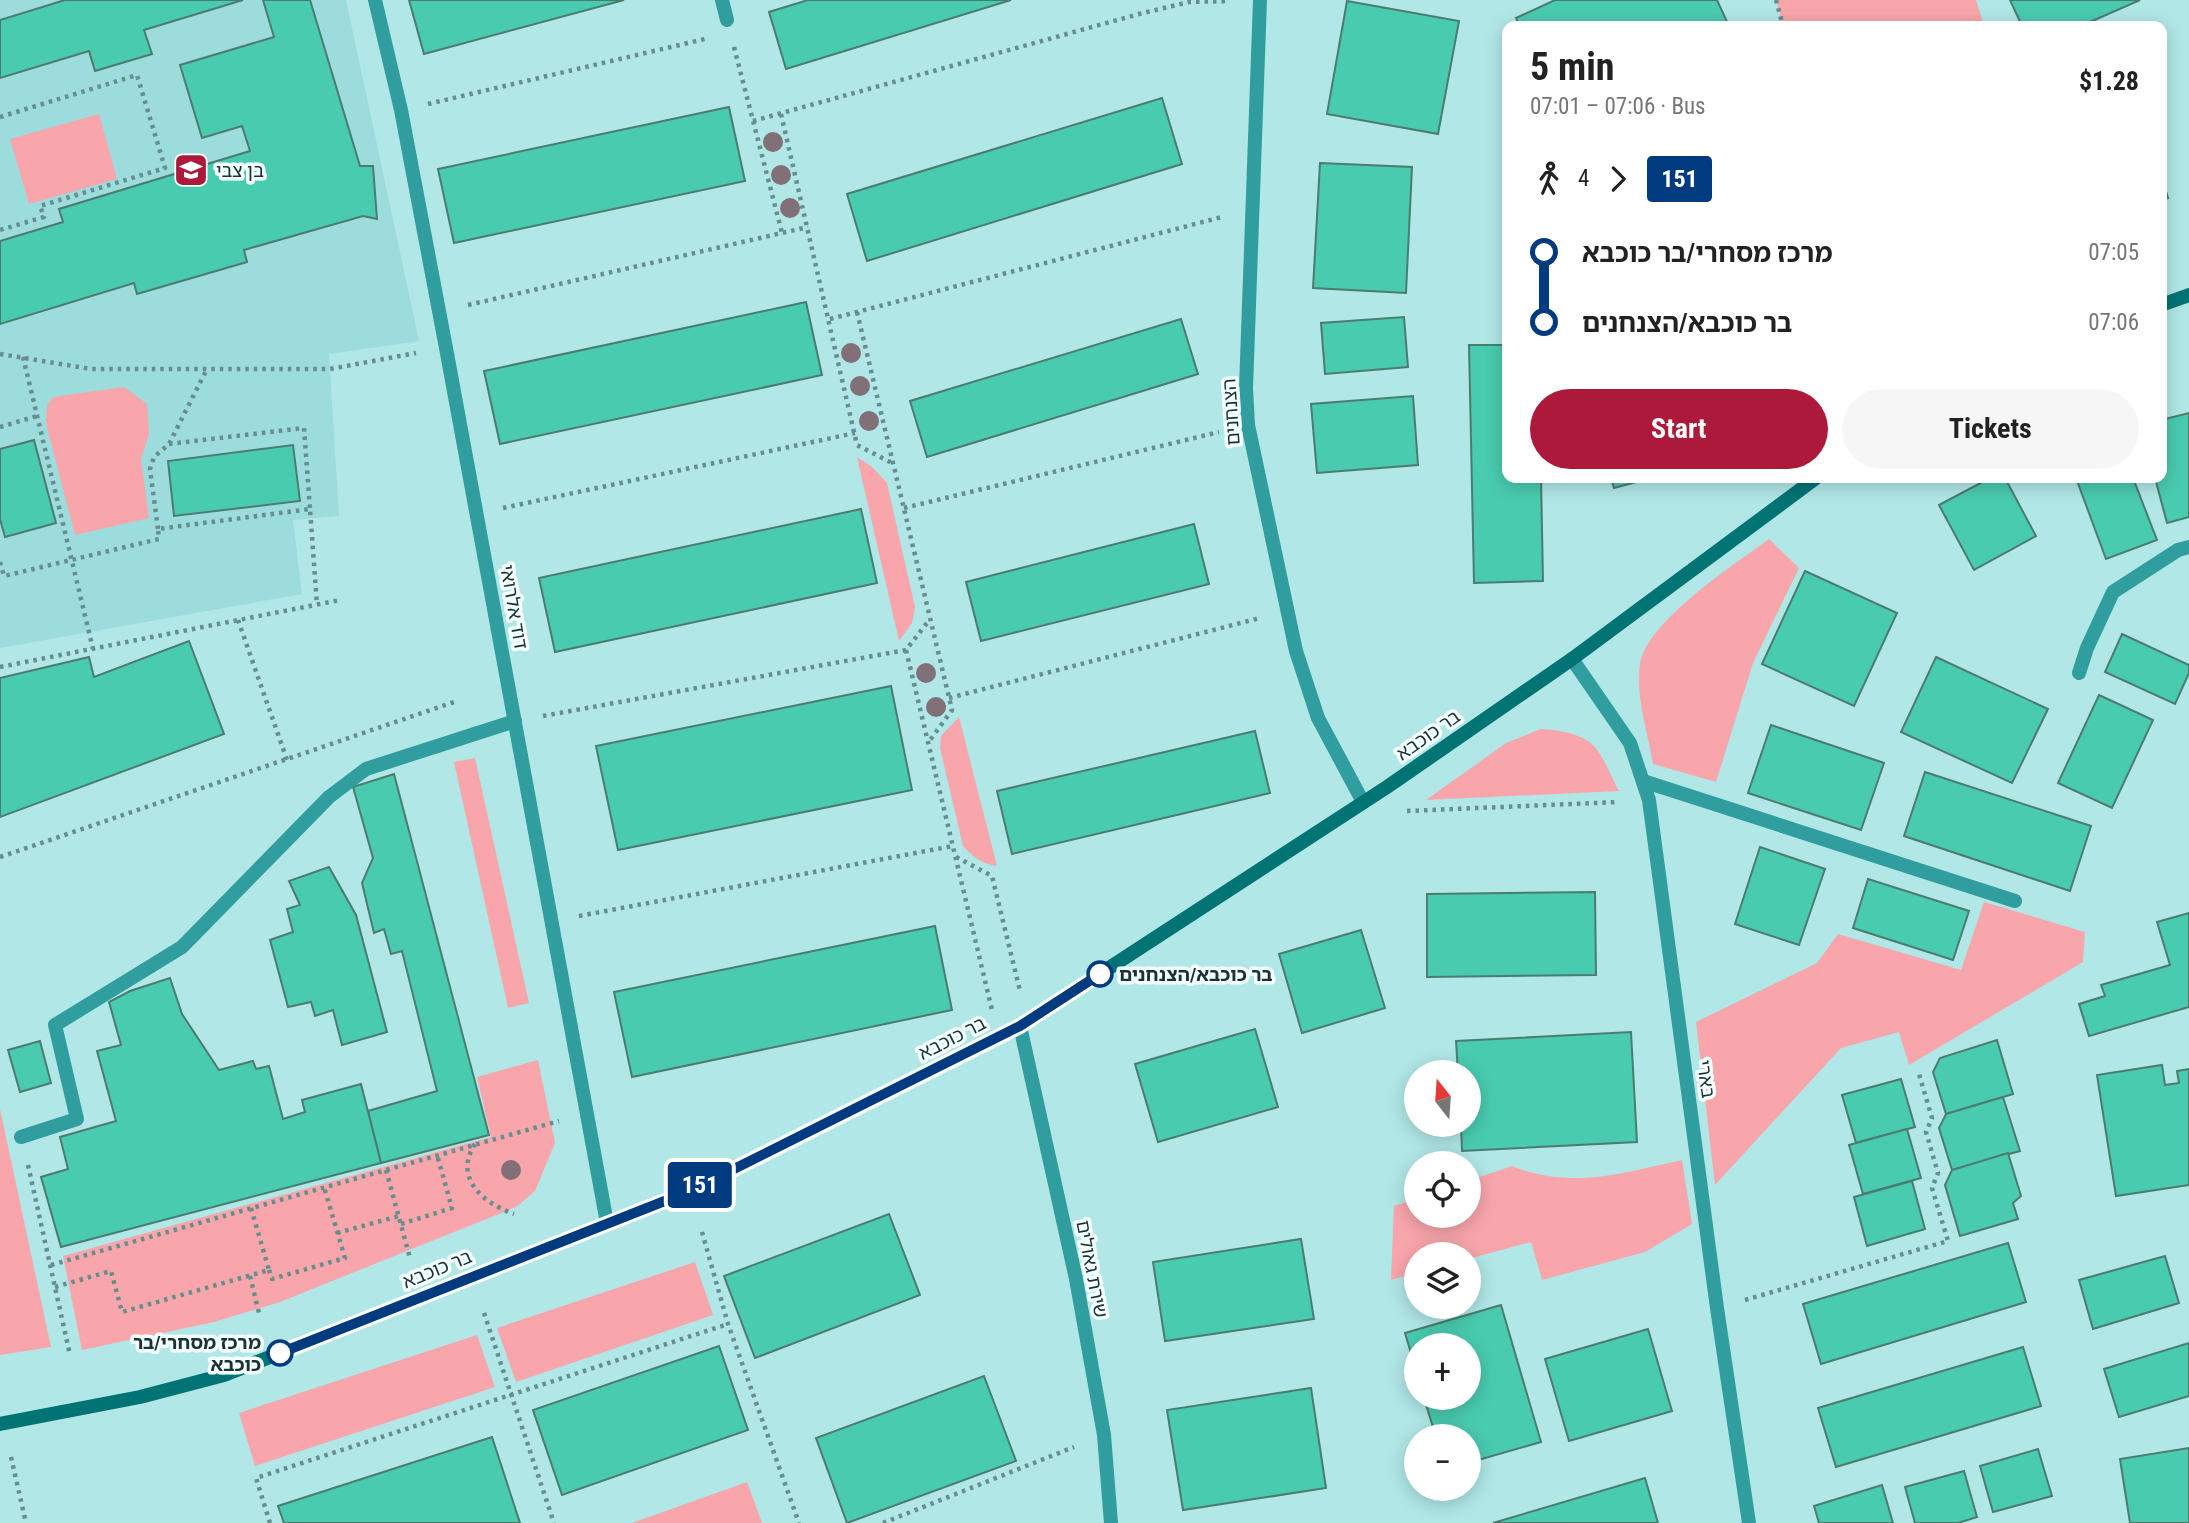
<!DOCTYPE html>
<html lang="en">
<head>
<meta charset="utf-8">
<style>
	body { margin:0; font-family:"Roboto Condensed","Noto Sans Hebrew",sans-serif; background:#f6f6f6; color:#222; height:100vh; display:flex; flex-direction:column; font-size:26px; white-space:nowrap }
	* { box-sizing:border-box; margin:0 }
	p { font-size:23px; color:#767676 }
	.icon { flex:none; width:38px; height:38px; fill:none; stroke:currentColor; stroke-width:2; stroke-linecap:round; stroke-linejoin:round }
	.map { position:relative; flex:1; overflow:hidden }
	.side { position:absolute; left:1502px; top:21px; width:665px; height:462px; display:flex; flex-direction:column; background:#fff; border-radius:14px; box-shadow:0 4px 18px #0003 }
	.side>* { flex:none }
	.badge { padding:0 14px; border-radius:5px; font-size:24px; line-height:46px }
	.needle { width:46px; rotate:343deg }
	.tools { position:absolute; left:1404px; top:1060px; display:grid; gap:14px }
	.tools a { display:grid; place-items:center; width:77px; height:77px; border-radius:50%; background:#fff; box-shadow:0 4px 18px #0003; font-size:35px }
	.map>.badge { position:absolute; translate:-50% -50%; box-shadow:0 0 0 4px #fff }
	.legs { display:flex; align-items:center; gap:10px; height:77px; padding:0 28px; font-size:23px }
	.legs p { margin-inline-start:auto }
	.head { display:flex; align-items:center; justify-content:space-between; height:119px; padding:0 28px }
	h1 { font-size:38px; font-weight:700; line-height:52px }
	.cta { display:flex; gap:14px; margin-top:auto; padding:14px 28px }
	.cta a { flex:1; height:80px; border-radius:42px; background:#ad193b; color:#fff; font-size:28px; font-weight:700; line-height:80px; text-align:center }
	.cta a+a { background:#f6f6f6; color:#222 }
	ul { padding:0 28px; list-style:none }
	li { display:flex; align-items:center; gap:24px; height:70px; font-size:26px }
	li i { display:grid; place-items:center; width:10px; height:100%; margin:0 9px; background:currentColor }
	li i::after { content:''; width:18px; height:18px; margin:-9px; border:5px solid; border-radius:50%; background:#fff }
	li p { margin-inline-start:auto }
	li:first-child i { background:linear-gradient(#0000 50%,currentColor 0) }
	li:last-child i { background:linear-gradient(currentColor 50%,#0000 0) }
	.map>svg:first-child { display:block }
	.built { fill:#9cdcdd }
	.green { fill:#f8a6ab }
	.building { fill:#49cbaf; stroke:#4c7c70; stroke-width:2 }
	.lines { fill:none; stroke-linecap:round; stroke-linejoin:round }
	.path { stroke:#678d8e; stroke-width:4.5; stroke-dasharray:3.5 5; stroke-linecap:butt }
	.lane { stroke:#309d9e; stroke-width:14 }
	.street { stroke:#309d9e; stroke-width:14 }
	.secondary { stroke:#007375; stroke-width:14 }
	.tree { fill:#827078 }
	.line-1-casing { stroke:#fff; stroke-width:16 }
	.line-1 { stroke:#003b80; stroke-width:10 }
	.stop-1-dot { fill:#fff; stroke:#003b80; stroke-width:3.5 }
	.labels { text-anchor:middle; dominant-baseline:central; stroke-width:7; stroke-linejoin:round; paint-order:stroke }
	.poi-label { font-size:19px; fill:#1c3132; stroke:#f4ffff; text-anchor:start }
	.street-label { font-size:19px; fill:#1c3132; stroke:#f4ffff }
	.stop-label { font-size:19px; font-weight:bold; fill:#1c3132; stroke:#f4ffff; text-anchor:start }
</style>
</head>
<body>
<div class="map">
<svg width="2189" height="1523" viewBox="0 0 2189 1523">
	<rect width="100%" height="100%" fill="#b1e7e7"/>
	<path class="built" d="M0,0H346L419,341L329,354L339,516L293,520L302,594L0,648Z"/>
	<g class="green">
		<path d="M1776,0H1976L1984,26H1783Z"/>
		<path d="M99,114L117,179L29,204L10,139Z"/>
		<path d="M124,387L147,404L149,434L141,459L149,518L75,535L46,424L47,406L53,397Z"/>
		<path d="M857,457L872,467L887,483L915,607L912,623L899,641Z"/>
		<path d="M1769,539L1799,568L1753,663L1716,782L1653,764C1648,734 1635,694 1640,664C1647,621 1735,564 1769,539Z"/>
		<path d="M959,717L997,866C982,864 973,857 963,846L940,748L941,736Z"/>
		<path d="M1541,729C1558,730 1581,733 1594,746C1603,755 1612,779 1619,791L1426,800L1506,743Z"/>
		<path d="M475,758L529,1003L508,1008L454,762Z"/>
		<path d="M1984,902L2085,932L2083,962L1909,1065L1899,1032L1841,1048L1715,1185L1696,1022L1817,963L1838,934L1961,970Z"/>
		<path d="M538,1060L555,1143L535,1191L516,1207L280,1302L214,1322L82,1350L63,1256L491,1137L477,1077Z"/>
		<path d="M0,1109L51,1347L0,1355Z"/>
		<path d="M1682,1160L1692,1224L1645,1252L1542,1280L1531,1242L1468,1259V1255H1416V1273L1391,1280L1394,1206L1416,1199V1216H1468V1181L1512,1166C1571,1190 1623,1173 1682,1160Z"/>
		<path d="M695,1262L713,1315L516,1382L497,1328Z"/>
		<path d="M477,1335L495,1387L255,1466L239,1413Z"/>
		<path d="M747,1482L762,1523H632Z"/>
	</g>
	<g class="building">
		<path d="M65,0H243L144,30L152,54L95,71L89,51L0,78V20Z"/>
		<path d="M263,0H310L360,166H373L377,219L363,216L244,250L247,262L137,294L134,283L0,324V241L63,222L59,209L250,151L242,126L202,138L180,65L274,37Z"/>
		<path d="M409,0H624L424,54Z"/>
		<path d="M808,0H1011L786,69L769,12Z"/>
		<path d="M1555,0H1717L1729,26H1520L1516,18Z"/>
		<path d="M2010,0H2140L2081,26H2022Z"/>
		<path d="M1347,1L1459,21L1438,134L1327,114Z"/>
		<path d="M1162,98L1182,164L867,261L847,194Z"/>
		<path d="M729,107L745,181L454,243L438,169Z"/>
		<path d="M1320,163L1412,167L1406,293L1313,288Z"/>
		<path d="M2161,174L2168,198L2161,200Z"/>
		<path d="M806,302L822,375L500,444L484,371Z"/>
		<path d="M1404,317L1408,367L1325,374L1321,323Z"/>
		<path d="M1181,319L1198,374L927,457L910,401Z"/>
		<path d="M1469,345H1507V478H1541L1543,581L1474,583Z"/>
		<path d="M1413,396L1418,465L1317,473L1311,404Z"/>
		<path d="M2189,413V517L2167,523L2155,478H2161V420Z"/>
		<path d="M34,440L56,523L5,537L0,519V449Z"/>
		<path d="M293,445L300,501L174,516L168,461Z"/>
		<path d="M1611,478H1651L1614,488Z"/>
		<path d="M1990,478H2005L2036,536L1974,570L1939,505Z"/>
		<path d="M2076,478H2133L2157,540L2106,559Z"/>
		<path d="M861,509L877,583L555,652L539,578Z"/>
		<path d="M1194,524L1209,584L981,641L966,582Z"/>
		<path d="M1805,571L1897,613L1854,706L1762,664Z"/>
		<path d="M2122,634L2189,665V673L2175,704L2105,672Z"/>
		<path d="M189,641L224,734L0,817V678L89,657L94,677Z"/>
		<path d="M1936,657L2048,709L2012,783L1901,732Z"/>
		<path d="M891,686L912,790L618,850L596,746Z"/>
		<path d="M2099,695L2153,720L2112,808L2058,783Z"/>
		<path d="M1771,725L1884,763L1861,830L1748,793Z"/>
		<path d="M1255,731L1270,793L1012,854L997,791Z"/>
		<path d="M1925,772L2091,826L2070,891L1904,836Z"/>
		<path d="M394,774L489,1135L381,1163L368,1111L437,1091L402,951L391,954L384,929L374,933L362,883L373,858L353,787Z"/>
		<path d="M1760,847L1825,869L1799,945L1735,924Z"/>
		<path d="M329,867L356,915L387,1032L342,1045L333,1010L315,1016L311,1002L288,1007L270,940L293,932L287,909L300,905L289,881Z"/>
		<path d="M1868,879L1969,911L1953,960L1853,928Z"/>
		<path d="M1595,892L1596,975L1427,977V894Z"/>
		<path d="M2189,913V1007L2089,1036L2079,1004L2105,996L2101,985L2170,965L2157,922Z"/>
		<path d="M935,926L952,1010L632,1077L614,992Z"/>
		<path d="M1361,930L1385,1008L1302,1033L1279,954Z"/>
		<path d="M170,978L182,1014L219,1070L253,1061L256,1069L269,1066L283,1119L305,1112L302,1100L361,1084L381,1163L61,1247L41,1177L68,1169L60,1137L116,1121L97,1051L121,1045L109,1002L130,991Z"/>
		<path d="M1255,1029L1278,1107L1158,1142L1135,1064Z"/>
		<path d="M1631,1032L1637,1142L1462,1151L1461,1125H1468V1073H1458L1456,1041Z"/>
		<path d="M1997,1040L2013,1094L1946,1114L1933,1072L1940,1058Z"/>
		<path d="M40,1041L51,1083L20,1092L8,1050Z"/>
		<path d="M2162,1065L2165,1085L2179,1083L2177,1071L2189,1069V1185L2116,1196L2097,1075Z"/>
		<path d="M1901,1079L1915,1127L1856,1143L1842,1095Z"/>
		<path d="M2003,1097L2020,1151L1952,1170L1939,1128L1946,1114Z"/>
		<path d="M1907,1129L1921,1178L1863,1194L1849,1145Z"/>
		<path d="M2008,1153L2021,1196L2013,1203L2018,1219L1960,1236L1945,1185L1952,1170Z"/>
		<path d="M1912,1181L1925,1229L1867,1246L1854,1197Z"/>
		<path d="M889,1214L920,1295L755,1358L724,1276Z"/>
		<path d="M1301,1239L1314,1319L1165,1341L1153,1262Z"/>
		<path d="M2008,1243L2026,1302L1821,1364L1803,1304Z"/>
		<path d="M2165,1256L2179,1303L2093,1329L2079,1280Z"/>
		<path d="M1501,1305L1541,1442L1468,1463V1437H1436L1424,1398H1468V1346H1416V1370L1405,1333Z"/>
		<path d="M1648,1329L1672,1411L1569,1441L1545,1359Z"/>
		<path d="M2189,1343V1396L2119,1417L2104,1369Z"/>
		<path d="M719,1346L748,1430L562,1495L533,1410Z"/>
		<path d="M2023,1347L2041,1406L1836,1467L1818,1408Z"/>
		<path d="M984,1376L1016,1461L847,1523L816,1438Z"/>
		<path d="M1311,1388L1326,1488L1183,1510L1167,1410Z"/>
		<path d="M492,1437L520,1523H284L278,1506Z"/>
		<path d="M2189,1448V1523H2130L2120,1459Z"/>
		<path d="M2038,1449L2052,1496L1993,1512L1980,1466Z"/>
		<path d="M1964,1471L1977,1517L1958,1523H1915L1905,1487Z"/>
		<path d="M1645,1478L1658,1523H1493Z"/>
		<path d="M1882,1485L1893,1523H1819L1814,1506Z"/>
	</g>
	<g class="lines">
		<g class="path">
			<path d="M1776,0L1783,26"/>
			<path d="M734,47L782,233"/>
			<path d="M428,104L705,39"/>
			<path d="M781,114L857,445L894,464"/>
			<path d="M0,117L137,75L165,168L40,206L44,217L0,230"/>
			<path d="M753,121L1139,14L1189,2L1230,1"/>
			<path d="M468,305L808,227"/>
			<path d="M857,312L952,710L928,743"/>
			<path d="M830,319L1222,217"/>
			<path d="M0,354L91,369H330L416,353"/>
			<path d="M23,357L93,649"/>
			<path d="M0,427L37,416"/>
			<path d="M169,444L304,428L310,509"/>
			<path d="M503,508L855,433"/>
			<path d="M904,508L1219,432"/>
			<path d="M158,529L150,469L154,457L169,444L207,369"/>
			<path d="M0,562L4,576L159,539L158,529L310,509L317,605"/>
			<path d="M238,620L287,760"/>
			<path d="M906,650L992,1010"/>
			<path d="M0,667L340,600"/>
			<path d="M949,698L1260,618"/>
			<path d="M543,716L906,650L930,619"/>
			<path d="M1407,811L1619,802"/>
			<path d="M0,857L454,702"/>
			<path d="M956,857L992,876L1020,991"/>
			<path d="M579,916L953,846"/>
			<path d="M475,1144C453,1178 483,1203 514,1214"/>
			<path d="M28,1165L70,1355"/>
			<path d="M386,1170L410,1258"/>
			<path d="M401,1224L452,1208L437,1155"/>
			<path d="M702,1232L728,1324L799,1523"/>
			<path d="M337,1233L399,1216"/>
			<path d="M51,1265L559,1121"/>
			<path d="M269,1270L272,1279L345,1258L324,1187"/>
			<path d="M250,1276L259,1313"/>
			<path d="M55,1287L111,1271L122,1312L269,1270L251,1208"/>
			<path d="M1745,1300L1948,1241L1932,1188L1938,1173L1926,1132L1932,1118L1919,1074"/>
			<path d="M484,1313L554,1523"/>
			<path d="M11,1457L26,1523"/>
			<path d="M270,1523L256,1478L728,1324"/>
			<path d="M883,1523L1074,1447"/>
		</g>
		<g class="lane">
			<path d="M722,0L727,20"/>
			<path d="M2079,673L2087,648L2113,592L2178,550L2189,547"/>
			<path d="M1643,781L2015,901"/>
			<path d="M21,1137L77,1119L55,1025L182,947L329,797L366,769L515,721"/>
		</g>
		<g class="street">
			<path d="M375,0L401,110L446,348L607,1223"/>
			<path d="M1260,0L1246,388L1248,425L1296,651L1318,718L1363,802"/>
			<path d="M1572,659L1630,743L1649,800L1717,1308L1749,1523"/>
			<path d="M1020,1026L1076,1279L1104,1435L1111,1523"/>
		</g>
		<g class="secondary">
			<path d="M2161,305L2189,295"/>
			<path d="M0,1424L140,1397L224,1375L690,1191L1020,1026L1387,787L1572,659L1816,478"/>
		</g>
	</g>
	<g class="tree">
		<circle cx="773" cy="142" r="10"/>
		<circle cx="781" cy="175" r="10"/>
		<circle cx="790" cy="208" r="10"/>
		<circle cx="851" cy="353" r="10"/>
		<circle cx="860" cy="386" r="10"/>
		<circle cx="869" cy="421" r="10"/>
		<circle cx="926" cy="673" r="10"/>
		<circle cx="936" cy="707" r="10"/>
		<circle cx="511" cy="1170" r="10"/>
	</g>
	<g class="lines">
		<g class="line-1-casing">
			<path id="line-1" d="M280,1353L690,1191L1020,1026L1100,974"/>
		</g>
		<use href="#line-1" class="line-1"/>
	</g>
	<defs>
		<g id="school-square" transform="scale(1.75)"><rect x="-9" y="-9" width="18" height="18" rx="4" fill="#ad193b" stroke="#f4ffff"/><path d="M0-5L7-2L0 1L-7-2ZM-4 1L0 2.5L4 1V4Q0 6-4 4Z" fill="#fff"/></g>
	</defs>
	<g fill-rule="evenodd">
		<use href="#school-square" x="191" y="170"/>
	</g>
	<g class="stop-1-dot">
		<circle cx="1100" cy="974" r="12"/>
		<circle cx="280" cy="1353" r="12"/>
	</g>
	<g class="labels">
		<g class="poi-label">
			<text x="216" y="170">בן צבי</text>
		</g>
		<g class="street-label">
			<text transform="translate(1231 412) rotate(-94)">הצנחנים</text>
			<text transform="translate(514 607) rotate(80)">דוד אלרואי</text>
			<text transform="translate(1428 735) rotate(-35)">בר כוכבא</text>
			<text transform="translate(952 1038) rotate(-27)">בר כוכבא</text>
			<text transform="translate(1706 1079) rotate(82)">בארי</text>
			<text transform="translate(437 1269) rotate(-22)">בר כוכבא</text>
			<text transform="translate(1092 1269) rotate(79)">שירת גאולים</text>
		</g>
		<g class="stop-label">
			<text x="1119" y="974">בר כוכבא/הצנחנים</text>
			<text x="261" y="1342" text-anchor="end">מרכז מסחרי/בר<tspan x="261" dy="22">כוכבא</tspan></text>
		</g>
	</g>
</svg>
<div class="tools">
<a><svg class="needle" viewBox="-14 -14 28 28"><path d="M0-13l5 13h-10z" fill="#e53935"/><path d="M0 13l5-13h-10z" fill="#767676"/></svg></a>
<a><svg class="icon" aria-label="locate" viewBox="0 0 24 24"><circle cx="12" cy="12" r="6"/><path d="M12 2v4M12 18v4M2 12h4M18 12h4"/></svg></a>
<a><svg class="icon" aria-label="layers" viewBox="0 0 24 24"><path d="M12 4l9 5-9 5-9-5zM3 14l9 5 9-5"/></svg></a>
<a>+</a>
<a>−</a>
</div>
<b class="badge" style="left:700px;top:1185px;background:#003b80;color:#fff">151</b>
<section class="side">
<div class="head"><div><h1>5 min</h1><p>07:01 – 07:06 · Bus</p></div><b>$1.28</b></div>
<div class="legs"><svg class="icon" aria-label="walk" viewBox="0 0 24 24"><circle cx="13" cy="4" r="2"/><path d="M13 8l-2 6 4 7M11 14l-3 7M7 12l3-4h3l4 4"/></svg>4<svg class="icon" aria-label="forward" viewBox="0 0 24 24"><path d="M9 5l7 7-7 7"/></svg><b class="badge" style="background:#003b80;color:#fff">151</b></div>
<ul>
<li><i style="color:#003b80"></i><b>מרכז מסחרי/בר כוכבא</b><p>07:05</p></li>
<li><i style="color:#003b80"></i><b>בר כוכבא/הצנחנים</b><p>07:06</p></li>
</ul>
<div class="cta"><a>Start</a><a>Tickets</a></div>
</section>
</div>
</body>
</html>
